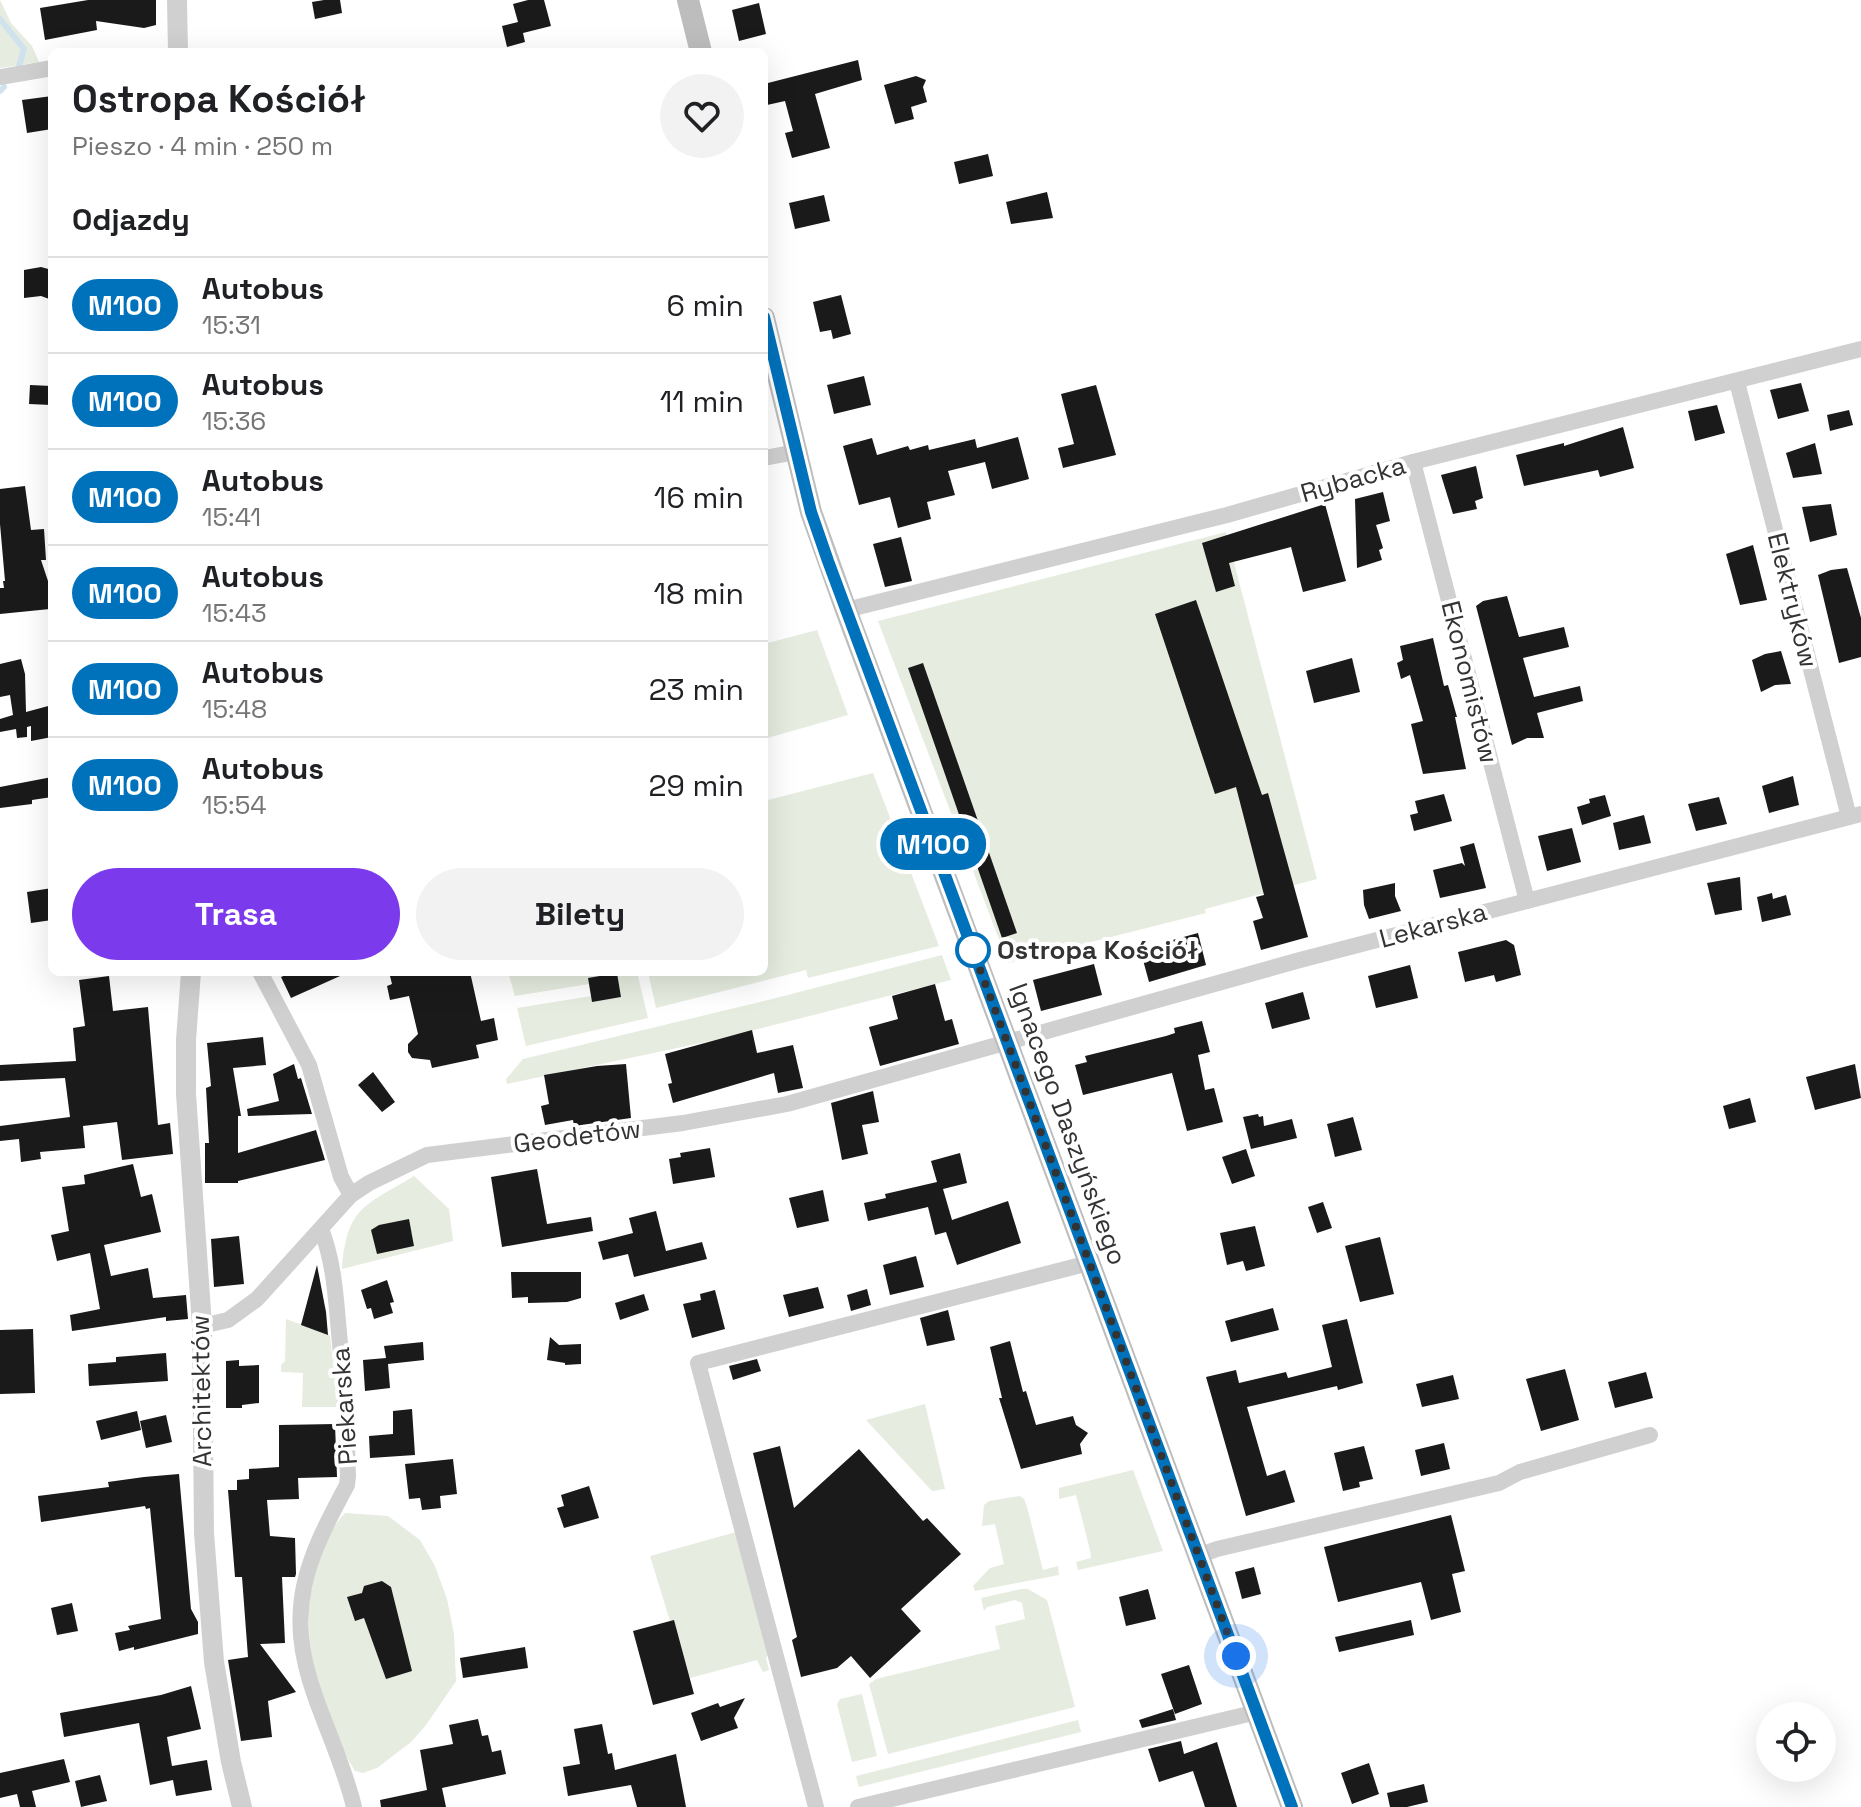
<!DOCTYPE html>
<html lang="pl">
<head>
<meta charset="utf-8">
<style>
	body { margin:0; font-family:"Space Grotesk",sans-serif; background:#f2f2f2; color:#202124; height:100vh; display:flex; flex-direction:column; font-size:30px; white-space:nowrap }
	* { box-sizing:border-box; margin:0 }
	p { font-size:26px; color:#757577 }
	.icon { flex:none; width:44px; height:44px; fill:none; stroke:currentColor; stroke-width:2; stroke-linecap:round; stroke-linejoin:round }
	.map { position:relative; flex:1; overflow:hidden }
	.drawer { position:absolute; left:48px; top:48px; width:720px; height:928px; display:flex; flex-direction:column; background:#fff; border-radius:12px; box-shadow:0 8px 32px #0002 }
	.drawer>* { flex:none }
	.badge { padding:0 16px; border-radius:26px; font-size:28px; line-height:52px }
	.tools { position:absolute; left:1756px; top:1702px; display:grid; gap:16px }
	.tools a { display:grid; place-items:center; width:80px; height:80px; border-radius:50%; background:#fff; box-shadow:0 8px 32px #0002; font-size:40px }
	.you { position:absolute; width:40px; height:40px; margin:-20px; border:6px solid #fff; border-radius:50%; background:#1a73e8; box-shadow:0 0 0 12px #1a73e833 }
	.map>.badge { position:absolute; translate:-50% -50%; box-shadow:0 0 0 4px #fff }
	h2 { padding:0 24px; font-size:30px; line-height:72px }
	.round { display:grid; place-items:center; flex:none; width:84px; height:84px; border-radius:42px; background:#f2f2f2 }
	.summary { display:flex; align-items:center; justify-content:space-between; height:136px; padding:0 24px }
	h1 { font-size:38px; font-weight:700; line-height:60px }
	.button { display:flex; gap:16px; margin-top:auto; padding:16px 24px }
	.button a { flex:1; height:92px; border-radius:48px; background:#7c3aed; color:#fff; font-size:32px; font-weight:700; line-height:92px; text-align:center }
	.button a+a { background:#f2f2f2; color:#202124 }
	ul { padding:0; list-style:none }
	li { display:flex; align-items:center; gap:24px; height:96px; padding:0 24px; border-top:2px solid #e0e0e0 }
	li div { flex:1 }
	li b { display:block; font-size:30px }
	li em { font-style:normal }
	li .badge { min-width:88px; font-weight:700; text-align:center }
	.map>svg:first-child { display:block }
	.green { fill:#e6ecdf }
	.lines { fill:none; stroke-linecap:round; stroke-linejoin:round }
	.stream { stroke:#cfe2ee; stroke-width:6 }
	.building { fill:#1a1a1a }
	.minor { stroke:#d0d0d0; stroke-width:16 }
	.tertiary { stroke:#d0d0d0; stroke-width:20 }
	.secondary { stroke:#bdbdbd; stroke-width:22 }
	.line-casing { stroke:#fff; stroke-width:18 }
	.line { stroke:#0072bc; stroke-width:12 }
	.walk { stroke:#333; stroke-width:8; stroke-dasharray:0 14.4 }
	.stop-dot { fill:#fff; stroke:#0072bc; stroke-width:4 }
	.labels { text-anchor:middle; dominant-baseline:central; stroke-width:8; stroke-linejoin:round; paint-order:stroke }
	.street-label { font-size:26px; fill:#333; stroke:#fff }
	.stop-label { font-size:26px; font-weight:bold; fill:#333; stroke:#fff; text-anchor:start }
</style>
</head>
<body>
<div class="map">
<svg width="1861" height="1807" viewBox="0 0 1861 1807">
	<rect width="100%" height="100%" fill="#fff"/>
	<g class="green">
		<path d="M0,0L11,23L32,46L39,62L0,68Z"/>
		<path d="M1226,532L1317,879L1205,909L1206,913L1008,963L878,621Z"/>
		<path d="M817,630L848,715L764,739V644Z"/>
		<path d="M873,773L939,946L808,978L806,970L656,1008L648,972H764V801Z"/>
		<path d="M942,955L951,980L715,1040L507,1084L506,1079L523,1059L772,999Z"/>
		<path d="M508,972H637L648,1018L526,1046L517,1008L591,996L592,1001L621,997L617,974L588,978L589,984L515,996Z"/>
		<path d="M414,1176L449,1209L453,1241L342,1269C347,1206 365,1206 414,1176Z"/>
		<path d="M286,1319L330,1335L338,1407H302L303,1373L281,1372V1365L285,1361Z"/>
		<path d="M925,1404L945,1489L932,1491L866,1420Z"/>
		<path d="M1133,1470L1163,1551L1078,1570L1076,1562L1091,1558L1090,1550L1076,1495L1059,1499V1488Z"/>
		<path d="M1020,1496L1024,1499L1027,1507L1043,1570L1058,1566L1059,1575L975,1591L973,1586L990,1568L1004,1564L995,1524L982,1526L984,1505L989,1501Z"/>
		<path d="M345,1513L388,1516L420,1540L435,1566L447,1599L454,1634L456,1681L426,1725L411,1742L377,1768L363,1773L355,1771C310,1700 283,1581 345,1513Z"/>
		<path d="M736,1532L769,1653L766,1658L769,1670L763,1672L757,1660L690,1678L674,1621H670L650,1556Z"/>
		<path d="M1021,1589H1028L1047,1600L1075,1707L888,1754L869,1684L876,1679L1000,1649L995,1626L1025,1619L1022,1603L1015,1600L987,1607L984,1611L981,1598Z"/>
		<path d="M862,1694L877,1756L852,1762L837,1704L840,1699Z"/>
		<path d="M1078,1720L1081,1732L859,1787L856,1776Z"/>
	</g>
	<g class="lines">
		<g class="stream">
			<path d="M0,19L24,49L19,66"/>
			<path d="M0,91L4,87"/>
		</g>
	</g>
	<g class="building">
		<path d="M88,0H156V25L144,28L96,21L97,30L45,40L40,8Z"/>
		<path d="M324,0H340L342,13L315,19L312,2Z"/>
		<path d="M528,0H544L551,26L523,33L525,42L507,47L502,26L518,22L513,4Z"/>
		<path d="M759,3L766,34L739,41L732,10Z"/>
		<path d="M858,60L862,80L815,94L830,148L792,158L785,133L793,131L785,101L767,105L764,84Z"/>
		<path d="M916,76L926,80L923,87L927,102L911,107L914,119L895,124L884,85Z"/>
		<path d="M52,96V129L27,133L22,100Z"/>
		<path d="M988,154L993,176L959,184L954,162Z"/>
		<path d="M1047,192L1053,218L1011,224L1006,202Z"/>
		<path d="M824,195L830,221L795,229L789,203Z"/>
		<path d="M41,267L52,270V300L41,296L24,298V270Z"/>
		<path d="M841,295L851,334L833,339L831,330L820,332L813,302Z"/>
		<path d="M864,376L871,405L834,414L827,385Z"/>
		<path d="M1801,383L1809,411L1778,419L1770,390Z"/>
		<path d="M30,385L52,386L51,405L29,404Z"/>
		<path d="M1096,385L1116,455L1063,468L1058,448L1074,444L1061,394Z"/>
		<path d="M1717,405L1725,433L1695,441L1688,411Z"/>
		<path d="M1849,410L1853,425L1830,431L1827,415Z"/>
		<path d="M1623,427L1634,468L1600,477L1598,470L1524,486L1516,455L1564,443V446Z"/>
		<path d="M1018,437L1029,479L992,489L985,462L948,471L955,495L927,502L931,519L898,528L890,497L859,505L843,446L872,438L877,455L908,446L910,450L928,445L929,450L975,439L977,448Z"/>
		<path d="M1815,443L1822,474L1793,478L1786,453Z"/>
		<path d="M1476,466L1483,498L1475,501L1477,509L1453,514L1441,475Z"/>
		<path d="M25,486L31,530L44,529L46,560H41L51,590L50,609L0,614V588H4L3,581H5L0,524V489Z"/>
		<path d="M1383,492L1390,521L1376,525L1383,548L1379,550L1382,560L1357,568L1355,499Z"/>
		<path d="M1325,504L1346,581L1303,592L1291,547L1229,563L1235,586L1216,592L1202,543Z"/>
		<path d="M1831,504L1837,535L1810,542L1802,507Z"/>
		<path d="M901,537L912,581L885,587L873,544Z"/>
		<path d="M1753,545L1767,600L1740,605L1726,554Z"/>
		<path d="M1847,568L1861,618V657L1839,663L1818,575L1831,570Z"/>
		<path d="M1507,596L1519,637L1564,627L1569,647L1523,658L1534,697L1580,686L1583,701L1537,713L1544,738H1527L1512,745L1476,606L1483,601Z"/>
		<path d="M1196,600L1262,795L1268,793L1308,937L1261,950L1253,921L1263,918L1256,897L1264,895L1236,787L1215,794L1155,614Z"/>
		<path d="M1433,638L1444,686L1448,685L1457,717H1455L1466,769L1423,774L1411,724L1423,721L1410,675L1401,679L1397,663L1403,660L1400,646Z"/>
		<path d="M1781,651L1791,684L1775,685L1761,692L1752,660L1765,654Z"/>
		<path d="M1352,658L1360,692L1314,703L1306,671Z"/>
		<path d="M21,659L25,674L26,712L52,705V737L31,741V726L27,727V737L17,738L16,729L0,732V719L13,715L10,695L0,697V664Z"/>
		<path d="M923,663L1017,933L1002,938L908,668Z"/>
		<path d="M1793,776L1799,805L1769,813L1762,786Z"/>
		<path d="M52,777V797L32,800V804L0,808V787Z"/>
		<path d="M1444,794L1452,821L1414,831L1410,815L1418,813L1415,801Z"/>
		<path d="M1605,795L1611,816L1582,825L1577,807L1590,803L1589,799Z"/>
		<path d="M1719,797L1727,824L1696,831L1688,804Z"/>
		<path d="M1644,815L1651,843L1619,850L1613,823Z"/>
		<path d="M1572,828L1581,862L1547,871L1538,836Z"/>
		<path d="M1474,843L1486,888L1440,898L1433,870L1462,863L1465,866L1460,847Z"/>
		<path d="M1740,877L1742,910L1715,915L1707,883Z"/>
		<path d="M1395,883V896L1401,911L1369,919L1364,905L1363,890Z"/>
		<path d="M52,888V920L31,923L27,892Z"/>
		<path d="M1772,893L1773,899L1786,895L1791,915L1762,922L1757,897Z"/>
		<path d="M1198,933L1206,965L1149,982L1140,949Z"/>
		<path d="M1506,940L1514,945L1521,975L1496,982L1494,975L1465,982L1458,952Z"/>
		<path d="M1094,964L1102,995L1041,1011L1033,980Z"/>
		<path d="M1410,965L1418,998L1376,1008L1368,976Z"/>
		<path d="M293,972H349L291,998L281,977Z"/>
		<path d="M389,972H470L481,1021L494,1018L498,1040L476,1045L479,1058L432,1068L430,1060L412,1058L408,1052V1044L418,1034L409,996L390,1000L387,986L392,984Z"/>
		<path d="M617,973L621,997L592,1002L588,978Z"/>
		<path d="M109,976L113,1011L148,1007L158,1125L170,1123L173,1154L122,1160L117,1122L83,1126L85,1148L40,1152L41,1159L21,1162L19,1139L0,1141V1126L70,1117L65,1078L0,1081V1065L76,1061L73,1028L85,1026L79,980Z"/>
		<path d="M935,984L945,1021L952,1019L959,1044L880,1066L869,1027L898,1019L892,996Z"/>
		<path d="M1303,992L1310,1019L1272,1029L1265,1003Z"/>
		<path d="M1202,1021L1210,1052L1198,1055L1205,1090L1214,1088L1223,1122L1187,1131L1172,1073L1083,1095L1075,1065L1087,1062L1085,1056L1166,1036L1175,1033L1174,1028Z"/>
		<path d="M752,1030L757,1053L793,1045L803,1088L778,1093L774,1073L673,1103L668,1084L672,1083L665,1054Z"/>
		<path d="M263,1037L266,1065L233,1068L241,1116H238V1153L316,1130L325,1160L238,1181V1183H205V1143H209L206,1088L211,1086L207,1043Z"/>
		<path d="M294,1064L298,1079L301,1078L312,1114L248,1116L247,1109L279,1101L273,1074Z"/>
		<path d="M626,1064L631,1118L574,1126L573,1120L545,1125L541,1106L549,1104L544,1075L597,1066Z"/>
		<path d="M1855,1064L1861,1098L1815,1110L1806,1077Z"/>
		<path d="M373,1072L395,1102L382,1112L358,1085Z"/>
		<path d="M873,1091L879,1122L862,1125L868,1154L842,1160L831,1103Z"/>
		<path d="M1750,1098L1756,1122L1729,1129L1723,1106Z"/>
		<path d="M1258,1114L1259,1117L1263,1116L1264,1126L1292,1119L1297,1138L1251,1149L1243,1117Z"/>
		<path d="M1353,1117L1362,1150L1335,1157L1327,1124Z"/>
		<path d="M710,1148L715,1177L673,1184L669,1159L681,1157L680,1153Z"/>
		<path d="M1246,1149L1255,1176L1232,1184L1222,1157Z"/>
		<path d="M960,1153L967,1183L943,1189L952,1220L1008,1201L1021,1243L957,1265L946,1232L935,1235L928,1207L868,1221L864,1203L886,1198L885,1194L937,1182L931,1161Z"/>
		<path d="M133,1164L141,1197L152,1194L161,1232L104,1245L111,1276L148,1268L153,1298L186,1295L188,1319L166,1321V1317L72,1331L70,1315L100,1309L90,1253L57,1261L51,1235L69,1231L62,1187L85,1184L84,1175Z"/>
		<path d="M537,1169L547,1224L591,1217L593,1231L502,1247L491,1177Z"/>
		<path d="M823,1190L829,1221L797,1228L789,1198Z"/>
		<path d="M1323,1202L1332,1228L1317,1233L1308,1207Z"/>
		<path d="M656,1211L666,1251L702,1242L707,1259L634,1277L628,1254L603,1260L598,1242L633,1233L629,1218Z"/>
		<path d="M409,1219L414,1246L377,1254L371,1230L379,1225Z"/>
		<path d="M1255,1226L1265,1266L1246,1271L1243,1261L1227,1265L1220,1233Z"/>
		<path d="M239,1236L244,1284L214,1287L211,1239Z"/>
		<path d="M1380,1237L1394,1294L1360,1302L1345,1246Z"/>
		<path d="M916,1256L924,1287L890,1295L883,1265Z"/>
		<path d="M317,1265L326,1312L328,1335L301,1325Z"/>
		<path d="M511,1272H581V1298L567,1302L528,1303V1297L512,1298Z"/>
		<path d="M387,1280L394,1302L390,1303L393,1313L374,1319L371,1308L367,1309L361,1290Z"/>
		<path d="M818,1287L824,1308L789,1317L783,1295Z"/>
		<path d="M867,1289L871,1305L851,1311L847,1295Z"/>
		<path d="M715,1290L725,1329L692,1338L683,1304L701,1300L700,1294Z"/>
		<path d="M644,1294L649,1310L620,1320L615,1303Z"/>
		<path d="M1273,1308L1279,1330L1231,1342L1225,1321Z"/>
		<path d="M948,1310L955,1340L927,1346L920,1318Z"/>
		<path d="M1347,1319L1363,1383L1338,1390L1337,1386L1247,1407L1267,1476L1285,1470L1295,1502L1246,1516L1206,1377L1236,1370L1239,1383L1286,1372L1288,1378L1332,1367L1322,1325Z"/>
		<path d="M33,1329L35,1393L0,1394V1330Z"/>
		<path d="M550,1337L559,1345L581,1344V1364L565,1365V1363L547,1360Z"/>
		<path d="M1010,1341L1023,1392L1026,1391L1036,1425L1073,1416L1076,1425L1088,1433L1080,1444L1082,1454L1021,1469L999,1398H1002L990,1347Z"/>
		<path d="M423,1342L424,1360L388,1364L390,1388L365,1391L363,1360L386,1358L384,1346Z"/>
		<path d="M166,1353L168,1381L89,1386L88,1364L116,1362V1357Z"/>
		<path d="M757,1359L761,1371L733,1380L729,1366Z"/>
		<path d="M239,1360V1366L259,1365V1403L242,1405V1408H226V1361Z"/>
		<path d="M1565,1369L1579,1420L1541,1431L1526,1379Z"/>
		<path d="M1646,1372L1653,1398L1615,1408L1608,1382Z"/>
		<path d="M1453,1375L1459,1399L1422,1407L1416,1384Z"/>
		<path d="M412,1409L415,1455L370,1458L369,1436L393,1434V1411Z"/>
		<path d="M137,1411L141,1430L101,1440L96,1421Z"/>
		<path d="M166,1415L172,1442L146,1448L140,1421Z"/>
		<path d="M335,1424L337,1477L298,1478L299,1499L267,1500L270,1536L295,1538L296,1574L295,1577H282L285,1643L260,1644L296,1692L268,1701L272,1737L241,1741L228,1660L248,1657L242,1577H235L228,1490H237V1480L249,1479V1469L279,1467V1425Z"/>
		<path d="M1444,1443L1450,1469L1421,1476L1415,1450Z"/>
		<path d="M780,1446L794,1508L859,1449L923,1521L927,1518L961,1554L901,1609L921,1631L870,1678L851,1656L837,1668L801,1677L792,1640L797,1637L753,1453Z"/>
		<path d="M1364,1446L1373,1479L1359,1482L1360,1487L1343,1491L1334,1453Z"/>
		<path d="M453,1459L457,1494L440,1496L441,1508L422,1510L420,1498L409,1499L405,1464Z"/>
		<path d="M179,1474L191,1609L198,1622V1634L134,1650V1647L119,1651L115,1633L130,1630L128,1626L161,1619L150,1508L146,1509L145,1506L41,1522L38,1496L109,1487L108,1482L144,1477Z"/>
		<path d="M589,1486L599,1518L564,1528L557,1508L564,1506L561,1495Z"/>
		<path d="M1451,1515L1465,1571L1452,1574L1461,1612L1431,1620L1421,1582L1338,1602L1324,1547Z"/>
		<path d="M1254,1567L1261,1594L1242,1599L1235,1572Z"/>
		<path d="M382,1581L391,1587L412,1671L386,1679L364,1618L355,1621L347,1597L362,1593L364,1586Z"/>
		<path d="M1148,1589L1156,1619L1126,1626L1119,1597Z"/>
		<path d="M72,1603L78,1631L57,1635L51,1608Z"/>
		<path d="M674,1620L694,1694L653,1705L633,1631Z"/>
		<path d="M1411,1620L1414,1635L1339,1652L1335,1637Z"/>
		<path d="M525,1647L528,1668L463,1678L460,1658Z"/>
		<path d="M1189,1665L1202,1704L1175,1714L1161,1674Z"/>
		<path d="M191,1686L201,1729L167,1737L172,1766L207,1760L212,1790L176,1796L173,1780L150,1785L139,1723L64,1737L60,1713L161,1695Z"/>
		<path d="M745,1698L734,1718L738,1728L701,1741L691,1713L718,1703L720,1707Z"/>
		<path d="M1173,1709L1176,1720L1142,1728L1139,1720Z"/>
		<path d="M478,1719L482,1736L488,1735L492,1752L501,1750L506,1774L442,1788L446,1807H381L380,1800L427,1790L420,1750L453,1744L449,1725Z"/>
		<path d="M602,1724L608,1754L612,1753L615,1770L676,1754L686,1807H637L631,1785L568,1796L563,1767L580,1764L574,1729Z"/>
		<path d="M1181,1741L1184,1754L1217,1742L1237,1807H1205L1193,1771L1159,1782L1148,1749Z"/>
		<path d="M64,1759L70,1782L32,1791L36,1807H20L17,1794L0,1798V1773Z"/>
		<path d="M1369,1763L1379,1794L1352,1804L1341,1773Z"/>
		<path d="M100,1775L107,1801L81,1807L75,1781Z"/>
		<path d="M1424,1784L1428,1802L1407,1807H1390L1387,1793Z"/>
	</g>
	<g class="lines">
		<g class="minor">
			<path d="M0,77L52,68"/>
			<path d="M1737,382L1849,817"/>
			<path d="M764,458L796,452"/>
			<path d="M1413,462L1527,901"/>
			<path d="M846,610L1227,515L1413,462L1861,349"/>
			<path d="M260,972L309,1065L341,1177L351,1195"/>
			<path d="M321,1229C334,1262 336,1298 339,1333C344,1381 347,1428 348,1476L347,1485C306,1561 284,1609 315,1696C328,1733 345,1769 354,1807"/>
			<path d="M202,1326L228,1320L257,1299L351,1195L369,1183L427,1155L683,1123L787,1104L1300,960L1861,814"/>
			<path d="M1198,1556L1217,1549L1499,1483L1520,1472L1650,1435"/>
			<path d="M816,1807L698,1363L1089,1263"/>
			<path d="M858,1807L1257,1712"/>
		</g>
		<g class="tertiary">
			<path d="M177,0L178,52"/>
			<path d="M191,972L186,1040V1094L202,1326L204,1533L214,1662L231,1762L242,1807"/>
		</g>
		<g class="secondary">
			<path d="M688,0L701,52"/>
			<path d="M764,318L811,512L846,610L1292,1807"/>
		</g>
	</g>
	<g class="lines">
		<g class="line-casing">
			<path id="line" d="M764,317L811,512L828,561L1292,1807"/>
		</g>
		<use href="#line" class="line"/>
		<path class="walk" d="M973,950L969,940L1236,1656"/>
	</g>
	<circle class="stop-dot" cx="973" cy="950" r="16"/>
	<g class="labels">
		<g class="street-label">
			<text transform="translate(1353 479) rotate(-16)">Rybacka</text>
			<text transform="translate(1793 600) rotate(76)">Elektryków</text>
			<text transform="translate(1470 682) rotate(76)">Ekonomistów</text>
			<text transform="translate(1433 925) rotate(-15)">Lekarska</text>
			<text transform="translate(1068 1124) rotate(70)">Ignacego Daszyńskiego</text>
			<text transform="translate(577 1136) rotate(-7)">Geodetów</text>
			<text transform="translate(201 1391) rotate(-91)">Architektów</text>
			<text transform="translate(344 1406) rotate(-94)">Piekarska</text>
		</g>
		<g class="stop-label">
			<text x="997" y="950">Ostropa Kościół</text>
		</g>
	</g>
</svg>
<div class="tools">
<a><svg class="icon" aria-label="locate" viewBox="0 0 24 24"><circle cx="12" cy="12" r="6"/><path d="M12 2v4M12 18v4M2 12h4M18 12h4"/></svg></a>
</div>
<div class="you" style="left:1236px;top:1656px"></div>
<b class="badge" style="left:933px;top:844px;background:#0072bc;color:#fff">M100</b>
<section class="drawer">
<div class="summary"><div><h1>Ostropa Kościół</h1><p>Pieszo · 4 min · 250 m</p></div><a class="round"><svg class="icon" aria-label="heart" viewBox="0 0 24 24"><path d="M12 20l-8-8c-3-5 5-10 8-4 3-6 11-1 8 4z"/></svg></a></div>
<h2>Odjazdy</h2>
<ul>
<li><span class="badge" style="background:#0072bc;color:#fff">M100</span><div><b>Autobus</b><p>15:31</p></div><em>6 min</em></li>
<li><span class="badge" style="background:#0072bc;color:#fff">M100</span><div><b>Autobus</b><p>15:36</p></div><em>11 min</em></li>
<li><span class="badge" style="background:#0072bc;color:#fff">M100</span><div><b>Autobus</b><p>15:41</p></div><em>16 min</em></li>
<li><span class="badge" style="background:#0072bc;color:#fff">M100</span><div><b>Autobus</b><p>15:43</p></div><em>18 min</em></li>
<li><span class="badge" style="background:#0072bc;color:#fff">M100</span><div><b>Autobus</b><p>15:48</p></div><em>23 min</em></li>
<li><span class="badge" style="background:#0072bc;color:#fff">M100</span><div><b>Autobus</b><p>15:54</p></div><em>29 min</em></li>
</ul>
<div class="button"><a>Trasa</a><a>Bilety</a></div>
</section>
</div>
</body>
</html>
